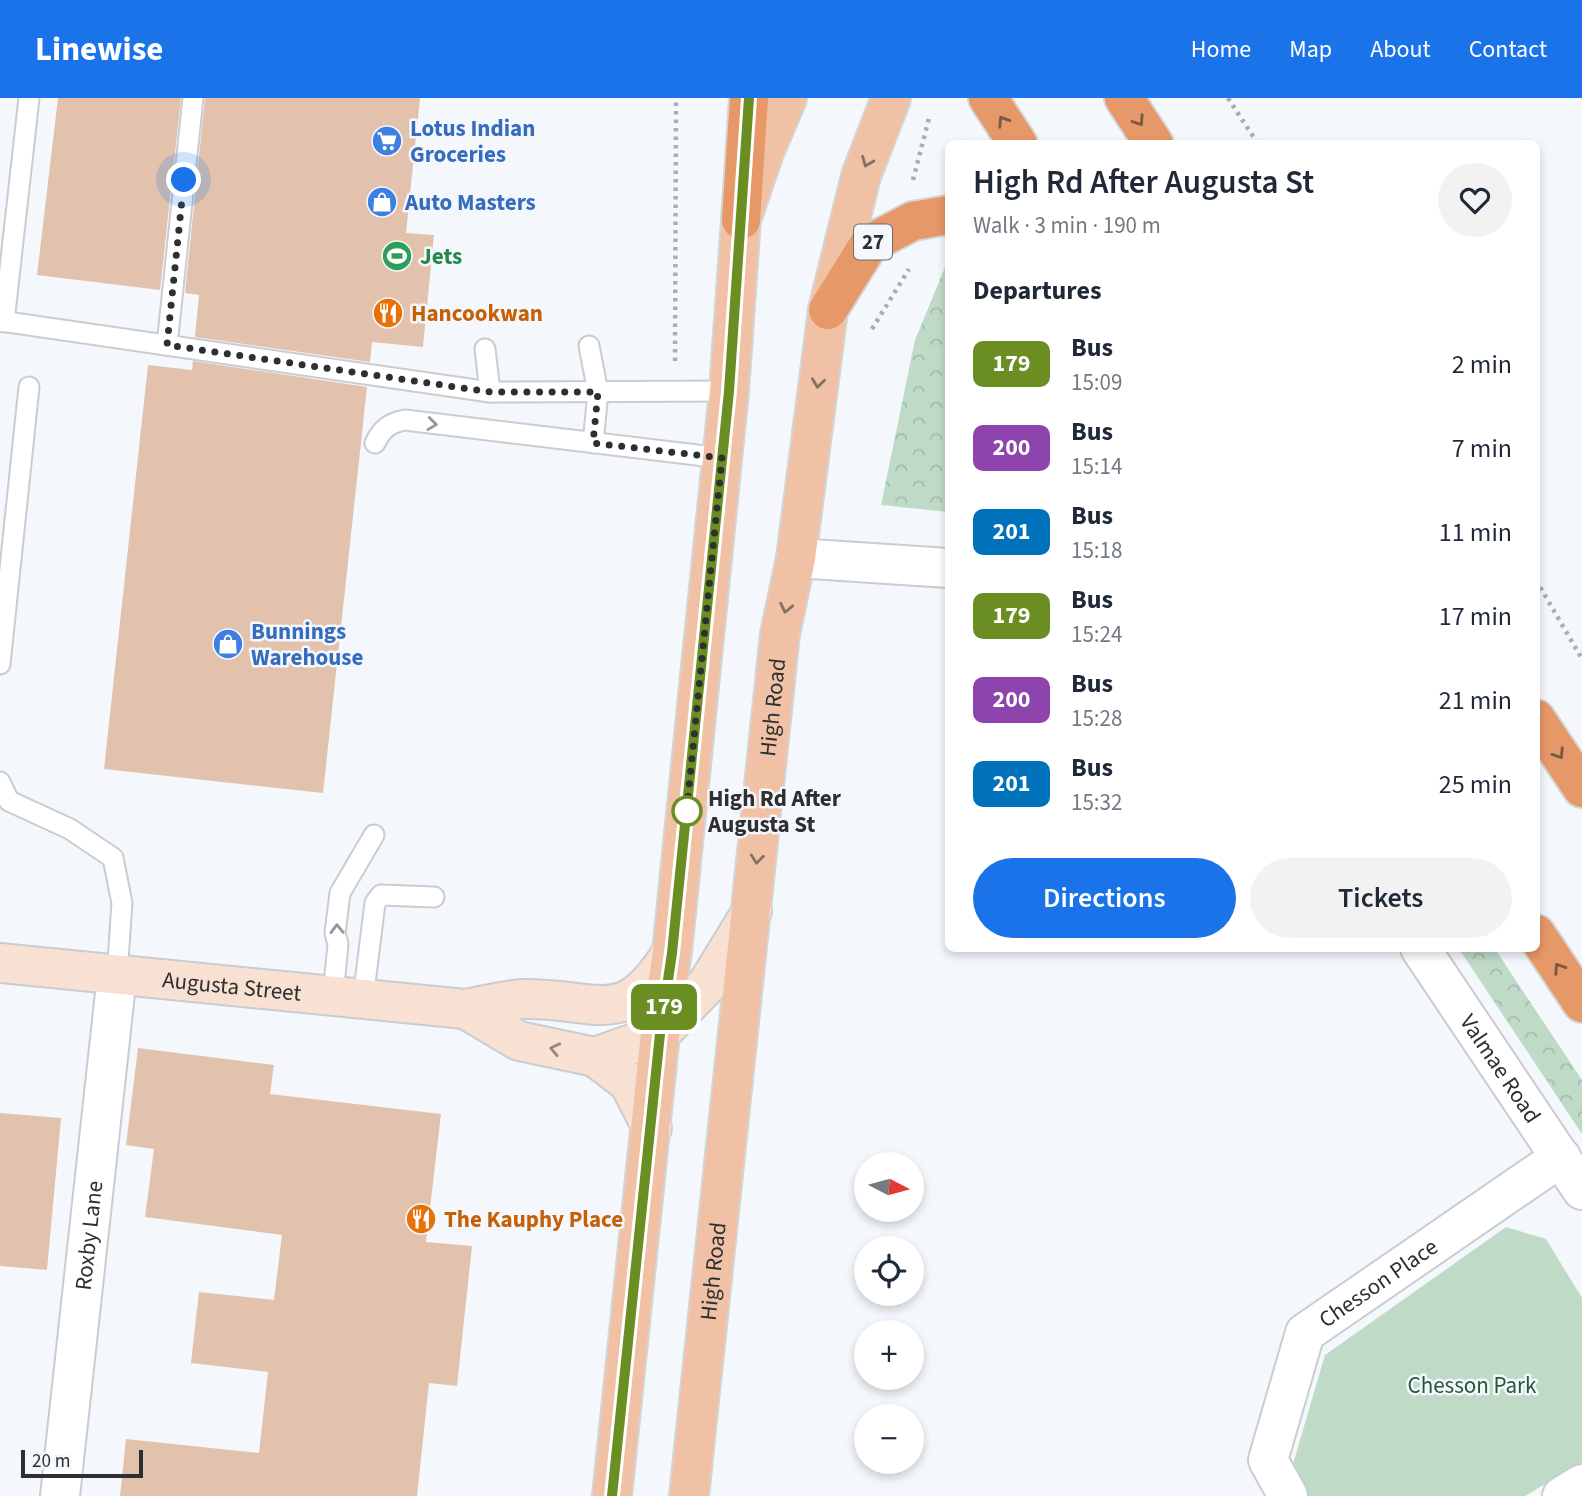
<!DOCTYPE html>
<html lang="en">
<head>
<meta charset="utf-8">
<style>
	body { margin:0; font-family:"Source Sans 3",sans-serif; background:#f2f2f3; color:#1f2937; height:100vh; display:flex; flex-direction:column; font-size:26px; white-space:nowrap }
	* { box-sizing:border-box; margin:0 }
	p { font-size:23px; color:#747a83 }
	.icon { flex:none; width:38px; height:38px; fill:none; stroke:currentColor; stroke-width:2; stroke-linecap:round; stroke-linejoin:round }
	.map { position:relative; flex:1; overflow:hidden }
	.panel { position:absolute; left:945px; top:42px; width:595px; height:812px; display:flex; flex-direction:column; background:#fff; border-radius:10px; box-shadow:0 4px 10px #0003 }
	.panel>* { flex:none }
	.badge { padding:0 14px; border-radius:10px; font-size:24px; line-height:46px }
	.needle { width:46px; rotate:96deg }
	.buttons { position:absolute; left:854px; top:1054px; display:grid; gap:14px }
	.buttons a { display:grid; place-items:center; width:70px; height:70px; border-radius:50%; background:#fff; box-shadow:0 4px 10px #0003; font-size:35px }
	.scale { position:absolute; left:21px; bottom:18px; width:122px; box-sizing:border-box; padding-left:7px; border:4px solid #2d2f30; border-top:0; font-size:19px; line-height:24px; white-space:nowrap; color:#2d2f30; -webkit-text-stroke:5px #f4f8fc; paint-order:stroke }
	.you { position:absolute; width:35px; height:35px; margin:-18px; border:5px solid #fff; border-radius:50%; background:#1a73e8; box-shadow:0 0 0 10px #1a73e833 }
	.map>.badge { position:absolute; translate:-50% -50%; box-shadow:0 0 0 4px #fff }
	h2 { padding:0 28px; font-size:26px; line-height:63px }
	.round { display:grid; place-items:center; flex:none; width:74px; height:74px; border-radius:37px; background:#f2f2f3 }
	.overview { display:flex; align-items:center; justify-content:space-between; height:119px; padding:0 28px }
	h1 { font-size:33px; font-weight:600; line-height:52px }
	.button { display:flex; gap:14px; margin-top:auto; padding:14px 28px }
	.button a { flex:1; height:80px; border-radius:42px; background:#1a73e8; color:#fff; font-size:28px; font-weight:600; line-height:80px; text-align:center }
	.button a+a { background:#f2f2f3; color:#1f2937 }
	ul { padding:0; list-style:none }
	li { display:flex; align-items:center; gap:21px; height:84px; padding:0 28px }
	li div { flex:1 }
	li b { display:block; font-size:26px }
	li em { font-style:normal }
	li .badge { min-width:77px; font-weight:700; text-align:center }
	header { display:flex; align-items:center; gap:42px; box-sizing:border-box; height:98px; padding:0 35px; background:#1a73e8; color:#fff }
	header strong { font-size:33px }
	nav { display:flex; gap:38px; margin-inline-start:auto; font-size:24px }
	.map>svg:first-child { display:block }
	.green { fill:#c0dac8 }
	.forest { fill:url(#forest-crowns) }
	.building { fill:#e2c2ac }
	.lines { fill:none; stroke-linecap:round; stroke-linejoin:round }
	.lane-casing { stroke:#c9ccd1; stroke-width:23 }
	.street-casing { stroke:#c9ccd1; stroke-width:42 }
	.secondary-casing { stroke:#c9ccd1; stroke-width:42 }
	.primary-casing { stroke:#d5d5d6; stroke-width:42 }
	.highway-casing { stroke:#d5d5d6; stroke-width:42 }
	.path { stroke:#abaeb1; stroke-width:4.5; stroke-dasharray:3.5 5; stroke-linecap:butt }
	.lane { stroke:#fff; stroke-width:19 }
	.street { stroke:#fff; stroke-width:38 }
	.secondary { stroke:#f8e0d2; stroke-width:38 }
	.primary { stroke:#f0c1a4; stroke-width:38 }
	.highway { stroke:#e69868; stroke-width:38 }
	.oneway { stroke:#775946 }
	.oneway2 { stroke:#857164 }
	.oneway3 { stroke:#969798 }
	.oneway4 { stroke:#928881 }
	.line-casing { stroke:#fff; stroke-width:16 }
	.line { stroke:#6b8e23; stroke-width:10 }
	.walk { stroke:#2d2f30; stroke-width:7; stroke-dasharray:0 12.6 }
	.stop-dot { fill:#fff; stroke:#6b8e23; stroke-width:3.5 }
	.labels { text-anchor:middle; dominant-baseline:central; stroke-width:5; stroke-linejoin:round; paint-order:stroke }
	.shield { fill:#f4f8fc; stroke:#696b6d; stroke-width:2 }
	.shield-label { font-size:21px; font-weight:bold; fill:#2d2f30 }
	.shop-label { font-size:23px; font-weight:bold; fill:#366cbe; stroke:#f4f8fc; text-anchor:start }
	.leisure-label { font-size:23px; font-weight:bold; fill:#27864d; stroke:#f4f8fc; text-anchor:start }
	.food-label { font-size:23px; font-weight:bold; fill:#c56008; stroke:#f4f8fc; text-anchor:start }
	.street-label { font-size:23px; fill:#2d2f30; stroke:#f4f8fc }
	.stop-label { font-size:23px; font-weight:bold; fill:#2d2f30; stroke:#f4f8fc; text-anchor:start }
	.park-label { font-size:23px; fill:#245838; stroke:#f4f8fc }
</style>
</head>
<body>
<header>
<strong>Linewise</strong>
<nav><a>Home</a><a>Map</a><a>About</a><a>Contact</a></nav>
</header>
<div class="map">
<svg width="1582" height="1398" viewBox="0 0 1582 1398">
	<defs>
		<pattern id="forest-crowns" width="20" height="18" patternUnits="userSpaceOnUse" patternTransform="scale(1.75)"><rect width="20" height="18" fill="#c0dac8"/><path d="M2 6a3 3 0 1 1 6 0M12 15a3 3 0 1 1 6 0" fill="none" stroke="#a5bbac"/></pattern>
	</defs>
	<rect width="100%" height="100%" fill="#f4f8fc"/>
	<path class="green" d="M1506,1129L1546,1141L1582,1200V1364L1525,1398H1308L1293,1366L1325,1257Z"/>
	<g class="forest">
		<path d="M948,162V414L881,407L915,242Z"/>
		<path d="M1459,851H1495L1582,982V1036Z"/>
	</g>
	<g class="building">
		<path d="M58,0H181L160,192L37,177Z"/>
		<path d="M205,0H420L406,135L434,137L423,249L372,244L370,264L195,239L199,197L185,195Z"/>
		<path d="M193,263L367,289L323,695L104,671L148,267L192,272Z"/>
		<path d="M138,950L274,967L270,996L441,1016L426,1144L472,1148L457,1288L429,1285L417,1398H120L126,1341L259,1355L268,1274L191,1265L199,1194L274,1202L282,1137L145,1119L154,1051L126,1047Z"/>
		<path d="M0,1015L61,1020L47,1172L0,1168Z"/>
	</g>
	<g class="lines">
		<g class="lane-casing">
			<g id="lane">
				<path d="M0,223L490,294L729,293"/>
				<path d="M4,224L29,0"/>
				<path d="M167,247L193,0"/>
				<path d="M589,248L598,294L593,345"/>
				<path d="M485,251L490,294"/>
				<path d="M375,345C382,331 389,325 405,322L722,360"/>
				<path d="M0,566L29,289"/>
				<path d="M0,684L9,703L70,731L113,760L122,805L117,877"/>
				<path d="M333,898L338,846L335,835L340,795L374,737"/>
				<path d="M363,901L375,805L381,797L434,799"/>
			</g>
		</g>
		<g class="street-casing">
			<g id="street">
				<path d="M796,460L948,470"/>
				<path id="s1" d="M1420,850L1582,1092"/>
				<path id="s2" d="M60,1398L117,877"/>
				<path id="s3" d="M1288,1398L1268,1362L1305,1235L1561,1059"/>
				<path d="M1562,1398L1582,1386"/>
			</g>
		</g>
		<g class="secondary-casing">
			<g id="secondary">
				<path id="s4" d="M0,865L465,911C484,908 504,902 523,901C600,900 623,933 672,854"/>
				<path d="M465,911L519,943L595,959L660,936L706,888L752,813"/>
				<path d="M595,959L629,985L652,1030"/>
			</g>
		</g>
		<g class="primary-casing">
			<g id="primary">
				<path d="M612,1398L660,936L672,854L729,293L741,122L764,54L787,0"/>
				<path id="s5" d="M689,1398L780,536L796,460L828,212L861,78L891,0"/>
			</g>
		</g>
		<g class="highway-casing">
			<g id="highway">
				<path d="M988,0L1018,46"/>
				<path d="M1124,0L1154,46"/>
				<path d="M741,122L749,0"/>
				<path d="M828,212L869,146L913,123L948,117"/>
				<path d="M1536,621L1582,690"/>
				<path d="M1536,836L1582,905"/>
			</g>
		</g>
		<g class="path">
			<path d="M1228,0L1258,46"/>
			<path d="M913,82L929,20"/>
			<path d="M872,231L909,171"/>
			<path d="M675,263L676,0"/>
			<path d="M1536,482L1582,561"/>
		</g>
		<use href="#lane" class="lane"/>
		<use href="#street" class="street"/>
		<use href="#secondary" class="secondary"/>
		<use href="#primary" class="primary"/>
		<use href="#highway" class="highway"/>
	</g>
	<defs><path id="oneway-chevron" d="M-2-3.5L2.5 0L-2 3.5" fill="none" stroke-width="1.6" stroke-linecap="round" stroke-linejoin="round" transform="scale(1.75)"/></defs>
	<g class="oneway">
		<use href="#oneway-chevron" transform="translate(1003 23) rotate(-123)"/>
		<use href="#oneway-chevron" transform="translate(1139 23) rotate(56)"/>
		<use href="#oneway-chevron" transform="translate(1559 656) rotate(57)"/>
		<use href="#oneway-chevron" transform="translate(1559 870) rotate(-123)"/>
	</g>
	<g class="oneway2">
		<use href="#oneway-chevron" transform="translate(867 64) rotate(112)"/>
		<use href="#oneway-chevron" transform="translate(818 285) rotate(97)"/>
		<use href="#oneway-chevron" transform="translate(786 510) rotate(102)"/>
		<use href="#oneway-chevron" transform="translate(757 761) rotate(96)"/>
	</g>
	<g class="oneway3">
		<use href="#oneway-chevron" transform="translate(432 326) rotate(7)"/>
		<use href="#oneway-chevron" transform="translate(337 831) rotate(-91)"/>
	</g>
	<use class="oneway4" href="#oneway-chevron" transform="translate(555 951) rotate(-168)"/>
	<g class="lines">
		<g class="line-casing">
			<path id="line" d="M612,1398L660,936L672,855L729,293L749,0"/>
		</g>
		<use href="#line" class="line"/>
		<path class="walk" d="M184,82L167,247L490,294H598L593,345L722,360L686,719L687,713"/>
	</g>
	<defs>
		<g id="supermarket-disc" transform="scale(1.575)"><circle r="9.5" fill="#3f7fe0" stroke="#f4f8fc"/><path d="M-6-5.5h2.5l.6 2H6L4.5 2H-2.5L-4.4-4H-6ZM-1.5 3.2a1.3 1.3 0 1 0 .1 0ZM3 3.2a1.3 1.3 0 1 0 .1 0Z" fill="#fff"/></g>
		<g id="shop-disc" transform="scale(1.575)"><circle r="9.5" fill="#3f7fe0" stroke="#f4f8fc"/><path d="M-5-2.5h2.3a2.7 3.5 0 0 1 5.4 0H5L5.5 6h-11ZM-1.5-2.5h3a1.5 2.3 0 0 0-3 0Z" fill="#fff"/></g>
		<g id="stadium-disc" transform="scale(1.575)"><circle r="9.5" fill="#2e9e5b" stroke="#f4f8fc"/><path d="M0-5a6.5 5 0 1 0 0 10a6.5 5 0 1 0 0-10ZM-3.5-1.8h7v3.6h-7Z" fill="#fff"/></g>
		<g id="restaurant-disc" transform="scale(1.575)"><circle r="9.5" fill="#e8710a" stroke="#f4f8fc"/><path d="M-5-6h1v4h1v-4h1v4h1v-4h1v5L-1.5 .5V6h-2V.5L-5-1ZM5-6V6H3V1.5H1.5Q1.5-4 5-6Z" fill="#fff"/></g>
	</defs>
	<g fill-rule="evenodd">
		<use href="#supermarket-disc" x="387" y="43"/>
		<use href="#shop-disc" x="382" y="104"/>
		<use href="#stadium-disc" x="397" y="158"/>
		<use href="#restaurant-disc" x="388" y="215"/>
		<use href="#shop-disc" x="228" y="546"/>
		<use href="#restaurant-disc" x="421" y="1121"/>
	</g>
	<circle class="stop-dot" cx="687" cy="713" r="14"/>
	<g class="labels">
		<rect class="shield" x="854" y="126.5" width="38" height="35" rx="5"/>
		<g class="shield-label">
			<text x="873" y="144">27</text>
		</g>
		<g class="shop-label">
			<text x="410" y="30">Lotus Indian<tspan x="410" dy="26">Groceries</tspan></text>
			<text x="405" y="104">Auto Masters</text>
			<text x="251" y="533">Bunnings<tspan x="251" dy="26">Warehouse</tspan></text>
		</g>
		<g class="leisure-label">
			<text x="420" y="158">Jets</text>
		</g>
		<g class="food-label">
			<text x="411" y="215">Hancookwan</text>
			<text x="444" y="1121">The Kauphy Place</text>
		</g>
		<g class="street-label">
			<text stroke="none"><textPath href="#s5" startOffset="793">High Road</textPath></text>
			<text stroke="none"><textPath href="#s4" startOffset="233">Augusta Street</textPath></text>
			<text stroke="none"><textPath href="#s1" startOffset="145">Valmae Road</textPath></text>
			<text stroke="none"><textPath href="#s2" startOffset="262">Roxby Lane</textPath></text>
			<text stroke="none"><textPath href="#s5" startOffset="226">High Road</textPath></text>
			<text stroke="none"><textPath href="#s3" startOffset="262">Chesson Place</textPath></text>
		</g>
		<g class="stop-label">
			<text x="708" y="700">High Rd After<tspan x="708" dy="26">Augusta St</tspan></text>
		</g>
		<g class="park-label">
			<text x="1472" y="1287">Chesson Park</text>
		</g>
	</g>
</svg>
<div class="buttons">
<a><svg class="needle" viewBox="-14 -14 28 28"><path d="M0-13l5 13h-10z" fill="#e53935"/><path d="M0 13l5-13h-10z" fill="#747a83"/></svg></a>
<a><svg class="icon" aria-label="locate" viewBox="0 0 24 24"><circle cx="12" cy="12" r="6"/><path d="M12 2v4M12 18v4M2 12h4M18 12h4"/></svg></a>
<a>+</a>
<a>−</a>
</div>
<div class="scale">20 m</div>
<div class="you" style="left:184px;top:82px"></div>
<b class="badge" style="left:664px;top:909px;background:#6b8e23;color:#fff">179</b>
<section class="panel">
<div class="overview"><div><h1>High Rd After Augusta St</h1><p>Walk · 3 min · 190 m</p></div><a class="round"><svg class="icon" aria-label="heart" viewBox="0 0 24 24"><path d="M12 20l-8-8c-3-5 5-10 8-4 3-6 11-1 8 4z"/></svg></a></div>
<h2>Departures</h2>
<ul>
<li><span class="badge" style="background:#6b8e23;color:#fff">179</span><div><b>Bus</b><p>15:09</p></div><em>2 min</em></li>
<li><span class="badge" style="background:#8e44ad;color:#fff">200</span><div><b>Bus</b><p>15:14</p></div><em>7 min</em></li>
<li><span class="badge" style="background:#0072bc;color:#fff">201</span><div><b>Bus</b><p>15:18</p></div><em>11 min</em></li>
<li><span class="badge" style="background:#6b8e23;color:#fff">179</span><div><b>Bus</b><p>15:24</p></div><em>17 min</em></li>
<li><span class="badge" style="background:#8e44ad;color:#fff">200</span><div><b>Bus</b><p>15:28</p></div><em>21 min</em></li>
<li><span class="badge" style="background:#0072bc;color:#fff">201</span><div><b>Bus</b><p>15:32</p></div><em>25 min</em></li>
</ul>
<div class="button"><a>Directions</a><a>Tickets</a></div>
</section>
</div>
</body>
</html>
